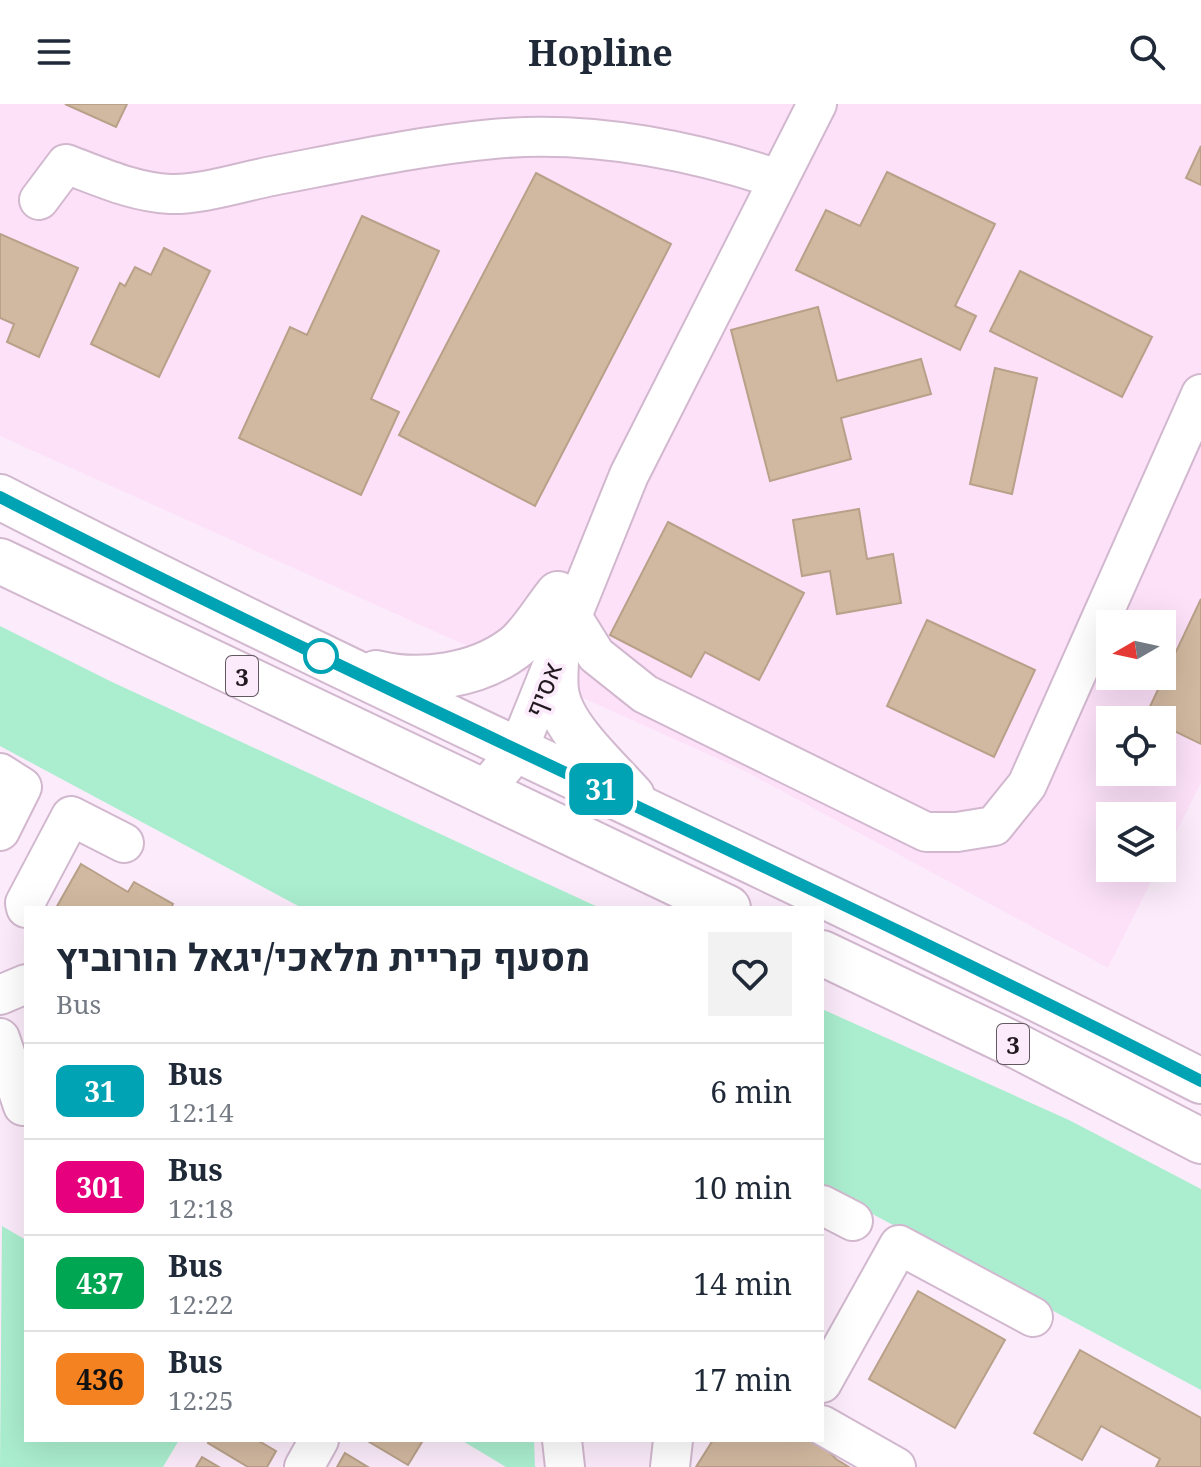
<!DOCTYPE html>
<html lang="en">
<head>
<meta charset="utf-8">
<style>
	body { margin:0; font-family:"Noto Serif",Heebo,serif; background:#f2f2f3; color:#1f2937; height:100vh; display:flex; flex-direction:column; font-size:30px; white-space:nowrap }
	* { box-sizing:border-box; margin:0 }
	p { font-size:26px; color:#747a83 }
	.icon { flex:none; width:44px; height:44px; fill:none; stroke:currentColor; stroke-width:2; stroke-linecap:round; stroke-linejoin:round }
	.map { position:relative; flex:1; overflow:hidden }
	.side { position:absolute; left:24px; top:802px; width:800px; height:536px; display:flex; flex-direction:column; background:#fff; border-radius:0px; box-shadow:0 8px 32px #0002 }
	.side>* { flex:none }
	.badge { padding:0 16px; border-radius:12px; font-size:28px; line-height:52px }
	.needle { width:52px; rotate:261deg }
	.fabs { position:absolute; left:1096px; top:506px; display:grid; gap:16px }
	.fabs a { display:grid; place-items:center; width:80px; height:80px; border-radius:0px; background:#fff; box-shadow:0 8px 32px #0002; font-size:40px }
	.map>.badge { position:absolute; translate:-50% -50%; box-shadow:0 0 0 4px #fff }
	.round { display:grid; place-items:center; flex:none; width:84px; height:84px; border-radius:0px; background:#f2f2f3 }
	.overview { display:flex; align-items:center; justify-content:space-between; height:136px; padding:0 32px }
	h1 { font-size:38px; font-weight:700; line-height:60px }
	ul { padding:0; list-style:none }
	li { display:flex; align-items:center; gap:24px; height:96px; padding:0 32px; border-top:2px solid #e0e1e3 }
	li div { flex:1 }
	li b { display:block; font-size:30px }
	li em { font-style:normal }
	li .badge { min-width:88px; font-weight:700; text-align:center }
	header { display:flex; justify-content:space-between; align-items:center; height:104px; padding:0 32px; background:#fff; font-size:36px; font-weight:700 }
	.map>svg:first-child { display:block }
	.built { fill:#fce1f9; fill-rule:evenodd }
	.green { fill:#abeecf }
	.building { fill:#d1b8a0; stroke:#b8a089; stroke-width:2 }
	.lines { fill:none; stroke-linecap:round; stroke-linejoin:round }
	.minor-casing { stroke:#d2b8cf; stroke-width:42 }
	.highway-casing { stroke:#d2b8cf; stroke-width:48 }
	.minor { stroke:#fff; stroke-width:38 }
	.highway { stroke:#fff; stroke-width:44 }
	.line-casing { stroke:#fff; stroke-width:18 }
	.line { stroke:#00a3b4; stroke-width:12 }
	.stop-dot { fill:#fff; stroke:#00a3b4; stroke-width:4 }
	.labels { text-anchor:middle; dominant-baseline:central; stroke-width:8; stroke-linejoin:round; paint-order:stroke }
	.shield { fill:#fcecfb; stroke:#635862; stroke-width:2 }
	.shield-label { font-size:24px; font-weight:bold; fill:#211820 }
	.street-label { font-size:26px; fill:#211820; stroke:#fcecfb }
</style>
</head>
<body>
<header><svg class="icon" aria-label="menu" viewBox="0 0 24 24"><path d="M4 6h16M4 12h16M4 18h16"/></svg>Hopline<svg class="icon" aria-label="search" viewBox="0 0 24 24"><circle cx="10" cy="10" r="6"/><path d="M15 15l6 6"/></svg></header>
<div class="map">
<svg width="1201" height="1363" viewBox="0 0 1201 1363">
	<rect width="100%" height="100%" fill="#fcecfb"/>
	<path class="built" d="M0,0H1201V679L1162,757V712H1110V764H1158L1108,864L743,666L0,332ZM1110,520H1162V572H1110ZM1110,616H1162V668H1110Z"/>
	<g class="green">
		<path d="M0,522L110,577L600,804H302L0,642Z"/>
		<path d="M822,905L1069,1016L1201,1085V1286L822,1083Z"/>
		<path d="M2,1122L26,1136V1336H179L163,1363H0Z"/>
		<path d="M461,1336H534L535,1363H506Z"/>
	</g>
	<g class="building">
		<path d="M65,0H127L116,23Z"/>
		<path d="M1201,42V81L1186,74Z"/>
		<path d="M887,68L995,120L955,202L976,212L960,246L796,166L826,106L860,122Z"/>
		<path d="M536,69L671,140L535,402L399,331Z"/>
		<path d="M362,112L439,147L371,295L399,308L361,391L239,334L290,223L307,231Z"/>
		<path d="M0,130L78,164L39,253L7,238L14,220L0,214Z"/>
		<path d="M164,144L210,167L159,273L91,240L120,179L125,182L135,163L151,171Z"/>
		<path d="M1020,167L1152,233L1122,293L990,227Z"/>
		<path d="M818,203L837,277L921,255L931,290L841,314L851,355L770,377L731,226Z"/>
		<path d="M995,264L1037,274L1012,390L970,380Z"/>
		<path d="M859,405L867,455L893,450L901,499L837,510L830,467L802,472L793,416Z"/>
		<path d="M668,418L804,489L759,576L705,548L691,573L610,531Z"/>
		<path d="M1201,495V640L1162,621V616L1145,613Z"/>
		<path d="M927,516L1035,566L994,653L887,602Z"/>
		<path d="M81,760L128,788L134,778L173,800L171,804H56Z"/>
		<path d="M918,1187L1005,1236L955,1324L869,1275Z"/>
		<path d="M1080,1246L1201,1314V1363H1156L1160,1355L1101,1322L1082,1356L1034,1329Z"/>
		<path d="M209,1336H257L276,1347L267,1363H248L208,1339Z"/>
		<path d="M366,1336H419L422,1338L408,1361Z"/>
		<path d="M713,1336H818L836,1355L849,1363H696Z"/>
		<path d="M345,1349L368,1363H337Z"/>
		<path d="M202,1353L219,1363H196Z"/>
	</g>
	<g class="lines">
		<g class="minor-casing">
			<g id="minor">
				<path d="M39,96L66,60C101,73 133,88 170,90C201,91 241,78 272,72C345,58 418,42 493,35C590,26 687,45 778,75"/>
				<path d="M558,490L596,551L645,590L926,728H957L994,722L1027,681L1201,290"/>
				<path d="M0,669L22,683L0,727"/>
				<path d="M483,688L518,646L629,371L817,0"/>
				<path d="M26,804L25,799L71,712L124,739"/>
				<path d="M0,891L26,880"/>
				<path d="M0,934L23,1002"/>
				<path d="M822,1101L853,1117"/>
				<path d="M822,1279L899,1141L1033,1213"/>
				<path d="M822,1321L896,1363"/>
				<path d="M562,1336L565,1363"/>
				<path d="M304,1363L319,1336"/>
				<path d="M670,1363L673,1336"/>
			</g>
		</g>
		<g class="highway-casing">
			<g id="highway">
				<path d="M0,393C396,596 805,775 1201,977"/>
				<path d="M0,457L728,804"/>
				<path d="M556,554C556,566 554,580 557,592C564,626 609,666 632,692"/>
				<path d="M376,569C420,580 477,572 514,544C531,531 544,507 558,490"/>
				<path d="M822,849L1019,943L1201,1037"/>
			</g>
		</g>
		<use href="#minor" class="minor"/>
		<use href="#highway" class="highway"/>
	</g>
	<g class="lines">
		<g class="line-casing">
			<path id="line" d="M0,393C396,597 805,774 1201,977"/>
		</g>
		<use href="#line" class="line"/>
	</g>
	<circle class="stop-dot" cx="321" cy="552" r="16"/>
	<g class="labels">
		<g class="shield">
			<rect x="226" y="552" width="32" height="40" rx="6"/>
			<rect x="997" y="920" width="32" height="40" rx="6"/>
		</g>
		<g class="shield-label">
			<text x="242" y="572">3</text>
			<text x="1013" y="940">3</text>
		</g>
		<g class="street-label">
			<text transform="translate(543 585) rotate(-68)">אסיף</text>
		</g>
	</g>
</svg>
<div class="fabs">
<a><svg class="needle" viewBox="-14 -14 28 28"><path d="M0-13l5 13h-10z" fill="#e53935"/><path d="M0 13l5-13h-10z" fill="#747a83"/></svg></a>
<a><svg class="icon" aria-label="locate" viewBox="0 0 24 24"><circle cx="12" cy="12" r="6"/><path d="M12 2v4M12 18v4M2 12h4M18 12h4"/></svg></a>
<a><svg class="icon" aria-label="layers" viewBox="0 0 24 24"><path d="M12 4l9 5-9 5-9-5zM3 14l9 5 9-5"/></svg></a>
</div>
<b class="badge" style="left:601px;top:685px;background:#00a3b4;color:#fff">31</b>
<section class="side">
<div class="overview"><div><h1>מסעף קריית מלאכי/יגאל הורוביץ</h1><p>Bus</p></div><a class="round"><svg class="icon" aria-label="heart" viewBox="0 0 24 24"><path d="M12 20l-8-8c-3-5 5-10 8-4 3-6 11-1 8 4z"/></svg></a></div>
<ul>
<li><span class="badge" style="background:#00a3b4;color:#fff">31</span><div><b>Bus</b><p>12:14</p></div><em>6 min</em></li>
<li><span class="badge" style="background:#e6007e;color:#fff">301</span><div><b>Bus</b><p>12:18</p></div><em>10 min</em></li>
<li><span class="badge" style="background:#00a651;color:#fff">437</span><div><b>Bus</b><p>12:22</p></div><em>14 min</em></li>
<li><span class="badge" style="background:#f58220;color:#111">436</span><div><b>Bus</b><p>12:25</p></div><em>17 min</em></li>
</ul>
</section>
</div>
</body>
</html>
